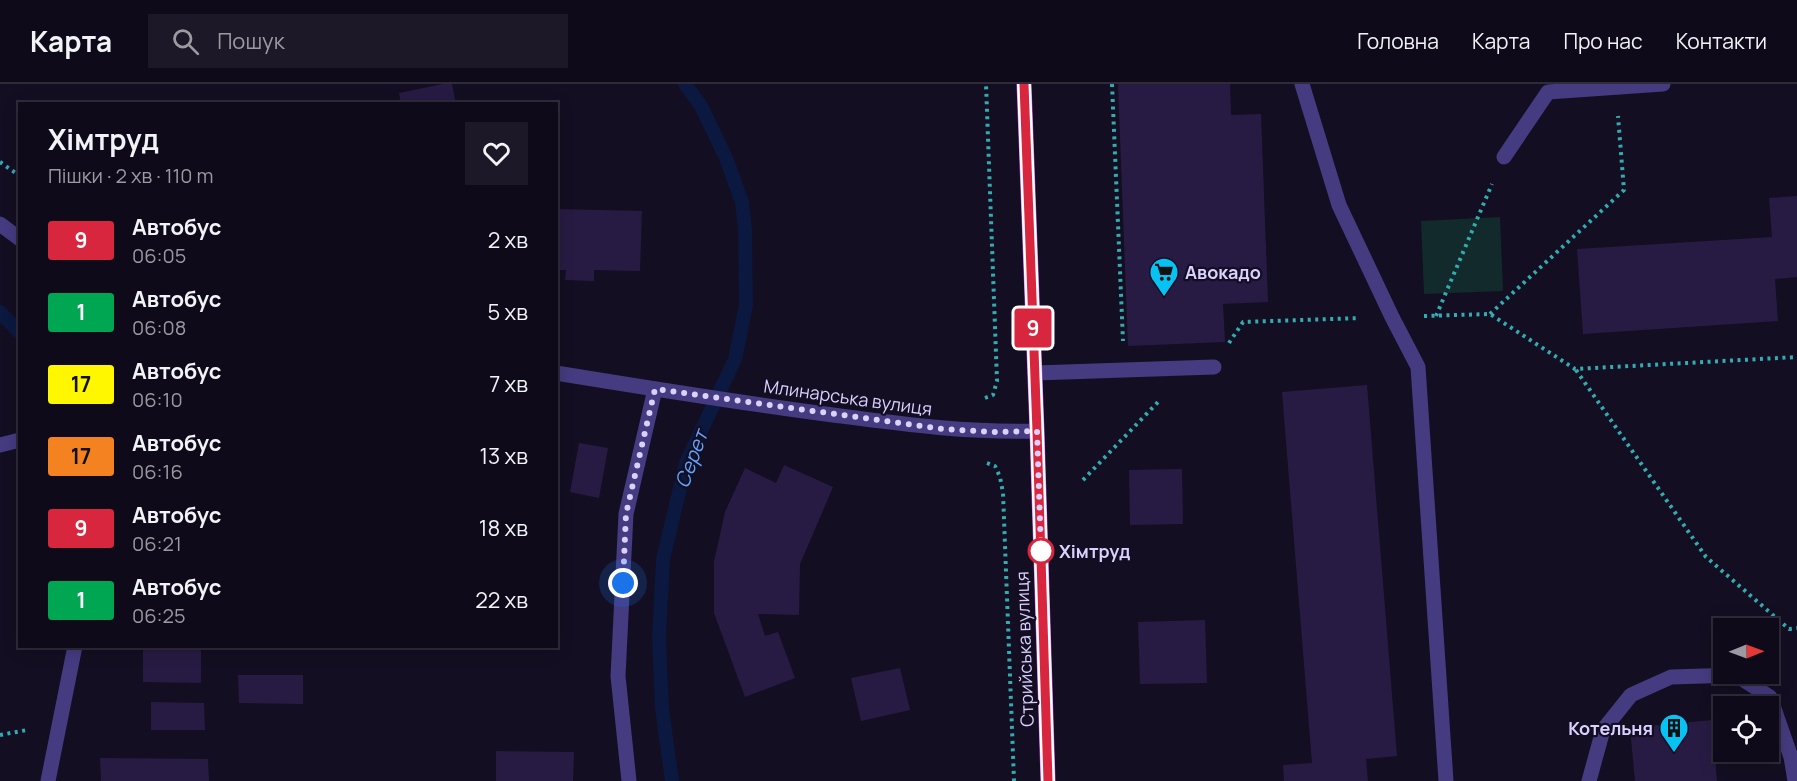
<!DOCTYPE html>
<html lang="uk">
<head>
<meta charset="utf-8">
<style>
	body { margin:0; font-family:Manrope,sans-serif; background:#1d1827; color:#f1f3f6; height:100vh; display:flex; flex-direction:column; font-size:22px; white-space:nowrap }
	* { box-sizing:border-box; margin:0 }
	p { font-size:20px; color:#9b9aa2 }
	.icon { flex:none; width:33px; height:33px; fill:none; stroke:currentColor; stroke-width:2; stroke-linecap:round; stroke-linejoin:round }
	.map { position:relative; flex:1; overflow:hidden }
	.drawer { position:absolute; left:18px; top:18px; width:540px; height:546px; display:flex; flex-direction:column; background:#0f0a1a; border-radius:0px; box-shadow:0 3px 15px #0003,0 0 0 2px #2f2b39 }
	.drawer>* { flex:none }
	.badge { padding:0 12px; border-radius:4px; font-size:21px; line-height:39px }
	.needle { width:39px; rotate:89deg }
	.tools { position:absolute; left:1713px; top:534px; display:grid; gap:12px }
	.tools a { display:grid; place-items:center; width:66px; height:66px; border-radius:0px; background:#0f0a1a; box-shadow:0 3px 15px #0003,0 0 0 2px #2f2b39; font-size:30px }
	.you { position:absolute; width:30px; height:30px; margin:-15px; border:4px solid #fff; border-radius:50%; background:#1a73e8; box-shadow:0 0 0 9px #1a73e833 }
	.map>.badge { position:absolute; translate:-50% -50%; box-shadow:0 0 0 3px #fff }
	.round { display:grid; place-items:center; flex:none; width:63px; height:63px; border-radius:0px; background:#1d1827 }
	.summary { display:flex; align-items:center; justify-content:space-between; height:102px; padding:0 30px }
	h1 { font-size:28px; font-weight:700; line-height:45px }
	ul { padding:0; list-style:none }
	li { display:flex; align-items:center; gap:18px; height:72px; padding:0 30px }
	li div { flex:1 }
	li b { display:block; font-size:22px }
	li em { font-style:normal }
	li .badge { min-width:66px; font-weight:700; text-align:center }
	header { display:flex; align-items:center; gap:36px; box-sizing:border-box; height:84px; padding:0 30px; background:#0f0a1a; border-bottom:2px solid #2f2b39 }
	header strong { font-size:28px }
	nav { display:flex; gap:33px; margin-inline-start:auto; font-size:21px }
	.search { width:420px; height:54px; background:#1d1827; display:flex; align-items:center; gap:15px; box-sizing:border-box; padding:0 21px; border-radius:0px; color:#9b9aa2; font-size:22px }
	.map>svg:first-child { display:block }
	.green { fill:#122a2c }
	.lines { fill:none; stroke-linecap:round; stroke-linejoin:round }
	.stream { stroke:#0b183f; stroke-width:14 }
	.building { fill:#271b43 }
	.path { stroke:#32abb1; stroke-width:4; stroke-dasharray:3 4.5; stroke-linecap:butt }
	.minor { stroke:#453b80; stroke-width:15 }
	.major { stroke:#d05bfb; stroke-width:15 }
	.line-casing { stroke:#fff; stroke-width:14 }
	.line { stroke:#d7263d; stroke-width:9 }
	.walk { stroke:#dbd1fe; stroke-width:6; stroke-dasharray:0 10.8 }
	.stop-dot { fill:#fff; stroke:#d7263d; stroke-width:3 }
	.labels { text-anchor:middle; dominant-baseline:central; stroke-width:4.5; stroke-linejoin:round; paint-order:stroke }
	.poi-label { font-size:18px; font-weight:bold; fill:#dbd1fe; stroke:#140e22; text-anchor:start }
	.street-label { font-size:18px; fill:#dbd1fe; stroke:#140e22 }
	.stop-label { font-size:18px; font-weight:bold; fill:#dbd1fe; stroke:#140e22; text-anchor:start }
	.water-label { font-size:20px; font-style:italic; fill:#62a4fb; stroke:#140e22 }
</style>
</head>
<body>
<header>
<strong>Карта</strong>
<div class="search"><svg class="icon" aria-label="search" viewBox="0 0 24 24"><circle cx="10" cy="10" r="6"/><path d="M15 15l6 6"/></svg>Пошук</div>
<nav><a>Головна</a><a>Карта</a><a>Про нас</a><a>Контакти</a></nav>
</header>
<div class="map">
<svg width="1797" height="697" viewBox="0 0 1797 697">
	<rect width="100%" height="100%" fill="#140e22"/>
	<path class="green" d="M1500,133L1503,207L1424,210L1421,137Z"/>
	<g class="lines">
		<g class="stream">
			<path d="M0,228L20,249"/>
			<path d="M672,697L662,625L659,554L663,475L686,379L735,275L746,221L745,146L742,118L726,74L701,22L685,0"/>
		</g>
	</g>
	<g class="building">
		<path d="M443,0H452L456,20H401L399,9Z"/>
		<path d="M1118,0H1230L1231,31L1261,30L1268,218L1223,220L1225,258L1128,262Z"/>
		<path d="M1797,112V193L1775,195L1778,237L1583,250L1577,165L1772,153L1769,114Z"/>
		<path d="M556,125L642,127L640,187L594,186V197L565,196L566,186H556Z"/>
		<path d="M1367,301L1397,672L1366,675L1368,697H1284L1283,681L1312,679L1282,308Z"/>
		<path d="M579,359L608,364L599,414L570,408Z"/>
		<path d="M784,381L833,403L800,480L799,531L758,530L765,552L778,548L795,594L745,613L714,529V478L725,428L745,384L776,399Z"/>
		<path d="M1182,385L1183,440L1130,441L1129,386Z"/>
		<path d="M1205,536L1207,599L1140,600L1138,538Z"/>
		<path d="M143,562H201V599L143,598Z"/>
		<path d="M900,584L910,626L861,637L851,594Z"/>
		<path d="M238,591H303V620L239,619Z"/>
		<path d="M151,618L204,619L205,646H151Z"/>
		<path d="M1712,636L1717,697H1635L1630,644Z"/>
		<path d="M496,667L574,668L573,697H496Z"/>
		<path d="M100,674L208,675L209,697H101Z"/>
	</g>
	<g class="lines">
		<g class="path">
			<path d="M1112,0L1123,257"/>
			<path d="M0,78L20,92"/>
			<path d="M1490,230L1624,106L1618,32"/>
			<path d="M1424,232L1490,230L1575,285L1797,273"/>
			<path d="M1436,232L1492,100"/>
			<path d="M1229,259L1243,238L1360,234"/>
			<path d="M1576,286L1706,473L1789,545L1797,544"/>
			<path d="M985,314L993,311L997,297L986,0"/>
			<path d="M987,379L995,382L1000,393L1003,409L1014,697"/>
			<path d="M1083,396L1159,317"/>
			<path d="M0,651L27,646"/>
		</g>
		<g class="minor">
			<path d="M1302,0L1339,121L1392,233L1418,283L1446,697"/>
			<path d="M1504,73L1548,8L1663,0"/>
			<path d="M0,140L20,155"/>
			<path d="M556,289C648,304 740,319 833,331C902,340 967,349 1037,347"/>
			<path d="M1035,289L1214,283"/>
			<path d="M0,361L20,356"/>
			<path d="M48,697L75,562"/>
			<path d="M629,697L618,592L626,430L655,305"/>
			<path d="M1589,697L1603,646L1631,611L1671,593L1736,591L1770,613L1791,673L1795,697"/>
		</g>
		<path class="major" d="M1024,0L1037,347L1048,697"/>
	</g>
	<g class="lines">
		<g class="line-casing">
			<path id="line" d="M1024,0L1037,347L1048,697"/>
		</g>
		<use href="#line" class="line"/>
		<path class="walk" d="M623,499L626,430L655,305L943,345L994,348L1037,347L1041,467"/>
	</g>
	<defs>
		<g id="supermarket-pin" transform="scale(1.5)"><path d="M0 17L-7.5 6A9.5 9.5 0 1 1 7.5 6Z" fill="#06c3f4" stroke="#140e22"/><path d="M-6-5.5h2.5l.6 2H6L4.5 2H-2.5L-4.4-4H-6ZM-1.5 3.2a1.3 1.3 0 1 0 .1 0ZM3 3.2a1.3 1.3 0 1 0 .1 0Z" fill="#111"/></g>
		<g id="building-pin" transform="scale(1.5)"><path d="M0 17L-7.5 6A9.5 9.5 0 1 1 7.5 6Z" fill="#06c3f4" stroke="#140e22"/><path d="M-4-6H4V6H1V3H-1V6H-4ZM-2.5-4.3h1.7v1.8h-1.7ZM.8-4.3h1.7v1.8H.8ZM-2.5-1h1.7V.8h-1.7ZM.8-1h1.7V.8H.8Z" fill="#111"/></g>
	</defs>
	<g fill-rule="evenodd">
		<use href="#supermarket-pin" x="1164" y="188"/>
		<use href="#building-pin" x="1674" y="644"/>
	</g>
	<circle class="stop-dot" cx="1041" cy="467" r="12"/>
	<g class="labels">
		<g class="poi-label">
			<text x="1185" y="188">Авокадо</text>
			<text x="1653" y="644" text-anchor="end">Котельня</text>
		</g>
		<g class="street-label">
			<text transform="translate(848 313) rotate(8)">Млинарська вулиця</text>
			<text transform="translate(1024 565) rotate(-92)">Стрийська вулиця</text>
		</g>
		<g class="stop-label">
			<text x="1059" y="467">Хімтруд</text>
		</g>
		<g class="water-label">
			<text transform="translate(691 375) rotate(-70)">Серет</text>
		</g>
	</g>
</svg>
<div class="tools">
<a><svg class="needle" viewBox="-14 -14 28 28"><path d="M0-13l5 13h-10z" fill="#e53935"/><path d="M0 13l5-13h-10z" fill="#9b9aa2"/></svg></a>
<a><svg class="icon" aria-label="locate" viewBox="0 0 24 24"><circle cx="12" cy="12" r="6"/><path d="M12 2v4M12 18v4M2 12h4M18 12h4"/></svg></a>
</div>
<div class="you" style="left:623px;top:499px"></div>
<b class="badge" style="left:1033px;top:244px;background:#d7263d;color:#fff">9</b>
<section class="drawer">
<div class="summary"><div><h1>Хімтруд</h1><p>Пішки · 2 хв · 110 m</p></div><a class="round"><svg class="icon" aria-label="heart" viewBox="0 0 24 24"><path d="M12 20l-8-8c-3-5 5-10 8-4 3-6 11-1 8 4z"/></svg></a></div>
<ul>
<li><span class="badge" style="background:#d7263d;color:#fff">9</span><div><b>Автобус</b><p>06:05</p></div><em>2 хв</em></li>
<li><span class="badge" style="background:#00a651;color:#fff">1</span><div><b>Автобус</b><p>06:08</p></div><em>5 хв</em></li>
<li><span class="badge" style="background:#fff700;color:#111">17</span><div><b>Автобус</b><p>06:10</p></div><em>7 хв</em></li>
<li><span class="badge" style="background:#f58220;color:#111">17</span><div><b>Автобус</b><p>06:16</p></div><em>13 хв</em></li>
<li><span class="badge" style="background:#d7263d;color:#fff">9</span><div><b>Автобус</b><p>06:21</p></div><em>18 хв</em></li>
<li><span class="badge" style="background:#00a651;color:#fff">1</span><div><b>Автобус</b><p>06:25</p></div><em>22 хв</em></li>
</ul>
</section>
</div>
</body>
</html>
